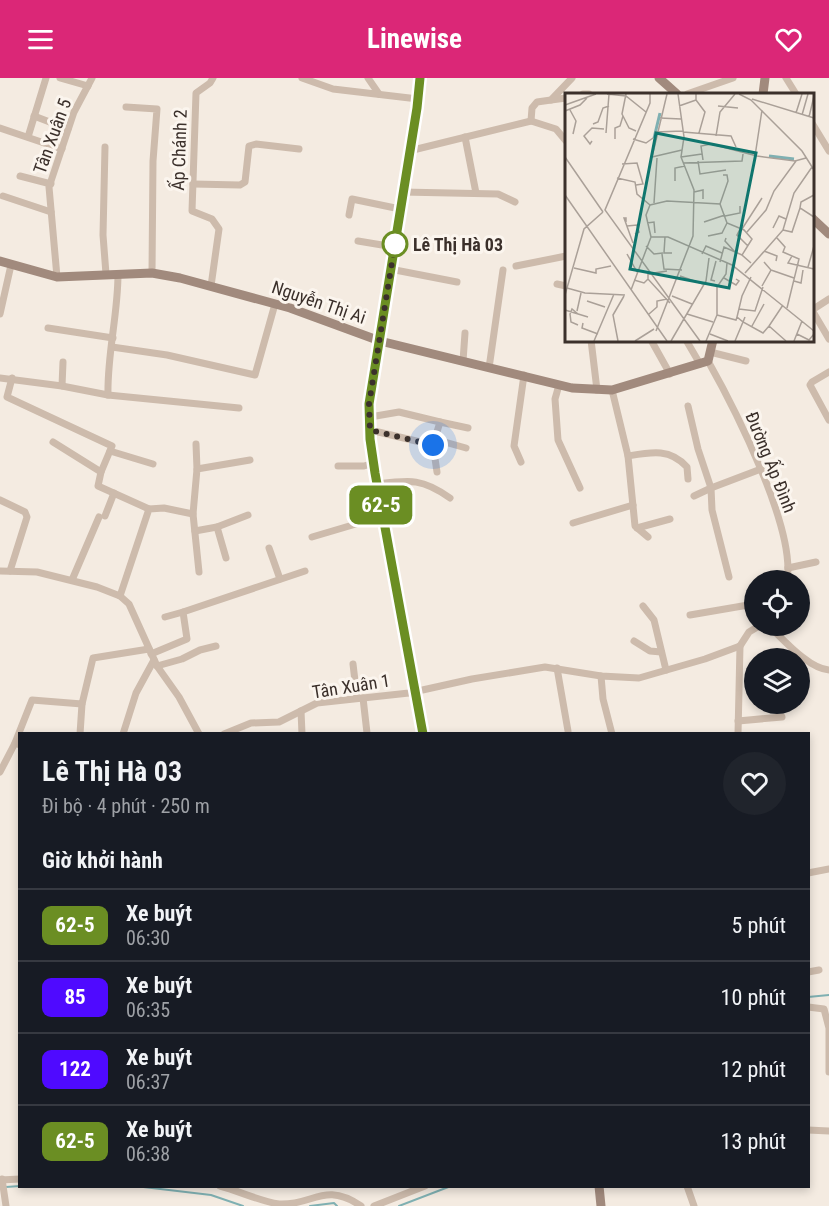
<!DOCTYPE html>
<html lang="vi">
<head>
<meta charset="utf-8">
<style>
	body { margin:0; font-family:"Roboto Condensed",sans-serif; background:#20242c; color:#f1f3f6; height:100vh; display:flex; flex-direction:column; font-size:22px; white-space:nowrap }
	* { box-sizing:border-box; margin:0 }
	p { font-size:20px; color:#9ea1a6 }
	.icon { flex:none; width:33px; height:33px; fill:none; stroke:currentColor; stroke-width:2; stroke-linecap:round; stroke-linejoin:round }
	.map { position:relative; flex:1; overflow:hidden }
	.drawer { position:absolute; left:18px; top:654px; width:792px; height:456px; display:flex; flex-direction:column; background:#171b24; border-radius:0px; box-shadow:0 3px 9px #0003 }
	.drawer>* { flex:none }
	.badge { padding:0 12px; border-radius:9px; font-size:21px; line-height:39px }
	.fabs { position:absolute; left:744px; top:492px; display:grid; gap:12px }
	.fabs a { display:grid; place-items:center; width:66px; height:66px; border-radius:50%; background:#171b24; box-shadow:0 3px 9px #0003; font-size:30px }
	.you { position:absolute; width:30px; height:30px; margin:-15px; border:4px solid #fff; border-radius:50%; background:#1a73e8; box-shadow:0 0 0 9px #1a73e833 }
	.map>.badge { position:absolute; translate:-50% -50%; box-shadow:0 0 0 3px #fff }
	h2 { padding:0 24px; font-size:22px; line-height:54px }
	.round { display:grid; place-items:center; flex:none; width:63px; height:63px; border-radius:32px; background:#20242c }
	.overview { display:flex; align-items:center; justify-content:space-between; height:102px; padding:0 24px }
	h1 { font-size:28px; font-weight:700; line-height:45px }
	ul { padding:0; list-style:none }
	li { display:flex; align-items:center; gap:18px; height:72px; padding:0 24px; border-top:2px solid #363941 }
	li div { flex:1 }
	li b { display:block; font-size:22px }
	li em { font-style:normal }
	li .badge { min-width:66px; font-weight:700; text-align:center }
	header { display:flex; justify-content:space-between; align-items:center; height:78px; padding:0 24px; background:#db2777; color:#fff; font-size:27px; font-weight:700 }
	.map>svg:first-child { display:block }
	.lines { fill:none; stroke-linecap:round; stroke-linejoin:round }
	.stream { stroke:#7fb0b2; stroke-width:2 }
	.street { stroke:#cdbbac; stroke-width:7 }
	.secondary { stroke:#a18a7d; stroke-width:9 }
	.line-casing { stroke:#fff; stroke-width:14 }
	.line { stroke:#6b8e23; stroke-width:9 }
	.walk { stroke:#3b302b; stroke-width:6; stroke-dasharray:0 10.8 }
	.stop-dot { fill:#fff; stroke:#6b8e23; stroke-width:3 }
	.labels { text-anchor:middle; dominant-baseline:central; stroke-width:6; stroke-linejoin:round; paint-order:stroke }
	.street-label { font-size:18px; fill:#3b302b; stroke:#fbf5ee }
	.stop-label { font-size:18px; font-weight:bold; fill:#3b302b; stroke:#fbf5ee; text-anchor:start }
	.inset-river { fill:none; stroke:#7fb0b2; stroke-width:3 }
	.inset-road { fill:none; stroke:#aaa098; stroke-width:1.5 }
	.view { fill:#0f766e; fill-opacity:0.15; stroke:#0f766e; stroke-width:3 }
	.inset-edge { fill:none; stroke:#3b302b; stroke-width:3 }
</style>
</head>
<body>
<header><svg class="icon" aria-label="menu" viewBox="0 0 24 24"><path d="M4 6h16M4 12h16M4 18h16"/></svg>Linewise<svg class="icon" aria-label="heart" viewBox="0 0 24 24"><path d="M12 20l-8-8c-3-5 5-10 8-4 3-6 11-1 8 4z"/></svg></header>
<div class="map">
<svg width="829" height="1128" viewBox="0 0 829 1128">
	<rect width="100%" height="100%" fill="#f4ebe1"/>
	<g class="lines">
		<g class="stream">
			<path d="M808,919L829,917"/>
			<path d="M135,1108L211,1117L243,1128"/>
			<path d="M6,1109L20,1108"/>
			<path d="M310,1128L334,1125L337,1128"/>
			<path d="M399,1128L451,1108"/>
		</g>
		<g class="street">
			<path d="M60,0L88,8"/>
			<path d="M302,0L333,11L418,21"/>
			<path d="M368,0L379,16"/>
			<path d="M786,0L796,16"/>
			<path d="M583,16H589"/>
			<path d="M687,16L733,0"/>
			<path d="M551,22L566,20"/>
			<path d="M126,29L157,31L153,83L152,195"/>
			<path d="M34,38L68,51"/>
			<path d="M531,43L532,30L537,24L551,22L572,0"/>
			<path d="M812,45L829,73"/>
			<path d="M0,50L62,71"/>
			<path d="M28,59L46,0"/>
			<path d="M465,59L476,115"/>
			<path d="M105,69L103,157L106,196"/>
			<path d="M409,73L531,43L556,51L566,63"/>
			<path d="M20,98L51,106"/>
			<path d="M193,106L240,107L245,104L249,68L256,66L299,71"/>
			<path d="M402,114L498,116L515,124"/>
			<path d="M3,118L51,134"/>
			<path d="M349,137L352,121L400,131"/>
			<path d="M358,163L394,169"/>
			<path d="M516,188L566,178"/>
			<path d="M390,191L457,204"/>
			<path d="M57,199L49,109L74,34L92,0"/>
			<path d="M557,206L566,208"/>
			<path d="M211,208L219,151L212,141L192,133L196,15L210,5L213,0"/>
			<path d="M812,232L829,261"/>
			<path d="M812,232L829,221"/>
			<path d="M0,236L11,187"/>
			<path d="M48,250L113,260"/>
			<path d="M591,262L597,312"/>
			<path d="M651,262L670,296"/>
			<path d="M686,262L700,286"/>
			<path d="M112,269L167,277L255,297L275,226"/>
			<path d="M710,274L746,283"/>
			<path d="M463,283L465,255"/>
			<path d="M708,283C734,329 796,451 787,502"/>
			<path d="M489,290L503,192"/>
			<path d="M829,294L812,304L810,307L829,342"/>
			<path d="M0,300L62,308L108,317C107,276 118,237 118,196"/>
			<path d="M12,300L7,319L112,368L101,394L98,408L149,431"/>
			<path d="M559,307L555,321L558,362L580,410"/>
			<path d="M62,308L63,284"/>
			<path d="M612,312L628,378L635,448L648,459"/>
			<path d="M108,317L239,330"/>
			<path d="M688,328L698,371L711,410L761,391"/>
			<path d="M370,339L399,334L440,344L433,367"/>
			<path d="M440,344L468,350"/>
			<path d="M370,352L433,367L437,394"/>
			<path d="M434,361L466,370"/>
			<path d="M53,364L101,394"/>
			<path d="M196,366L197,391"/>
			<path d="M110,373L153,386"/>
			<path d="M628,378C651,374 670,370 687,389L688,401"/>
			<path d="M521,384L514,368L524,297"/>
			<path d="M338,388H364L374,385"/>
			<path d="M377,406C410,402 422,400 450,420"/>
			<path d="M694,418L711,410L712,432L729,499"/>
			<path d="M0,422L25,434L27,439L10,493"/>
			<path d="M193,436L199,494"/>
			<path d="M105,438L114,415"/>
			<path d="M573,445L633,427"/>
			<path d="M217,449L226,480"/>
			<path d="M637,450L670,441"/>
			<path d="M195,453L217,449L248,437"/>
			<path d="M312,459L383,438"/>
			<path d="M269,470L280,501"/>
			<path d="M788,490L816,484"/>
			<path d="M0,493L37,494L97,509L120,518L129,526L157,588L179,619L199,656"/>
			<path d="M72,502L99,439"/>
			<path d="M120,518L149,431L164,430L193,436L197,391L250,382"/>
			<path d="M643,528L654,542L666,592"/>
			<path d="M690,537L754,526"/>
			<path d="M165,539L183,534"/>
			<path d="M769,548C783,561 809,591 829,592"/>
			<path d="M634,563L650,573L661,574"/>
			<path d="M151,576L187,561L183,534L305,493"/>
			<path d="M353,586L357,620"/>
			<path d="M157,588L182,581L200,572L216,568"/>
			<path d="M557,590L568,653"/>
			<path d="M601,598L603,621L612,656"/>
			<path d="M363,620L367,655"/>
			<path d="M301,633L302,656"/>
			<path d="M738,643L782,639"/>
			<path d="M80,656L82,626"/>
			<path d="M123,656L136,615L154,582"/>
			<path d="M224,656L251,645L279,644L317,625L409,615L472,601L545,589L601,598L639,600L705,581L740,568L749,554L759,548"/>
			<path d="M738,656L740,568"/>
			<path d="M20,667L15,665L32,622L82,626L93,580L149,571"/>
			<path d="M0,694L15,665"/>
			<path d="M808,795L829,791"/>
			<path d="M808,894L819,892"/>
			<path d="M808,929L824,931L829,950V994"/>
			<path d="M808,1052L829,1053"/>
			<path d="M2,1101L6,1128"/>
			<path d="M0,1102L20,1101"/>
			<path d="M220,1108C239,1113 259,1123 279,1126C313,1128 324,1103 361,1128"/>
			<path d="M687,1108L694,1128"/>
			<path d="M374,1128L425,1108"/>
		</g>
		<g class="secondary">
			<path d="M420,0L417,30L369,326L371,361L375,395L423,656"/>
			<path d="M659,0L677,16"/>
			<path d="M763,16L765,0"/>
			<path d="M812,140L829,156"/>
			<path d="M0,183L57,199L152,195L180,200L290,230L380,263L572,310L612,312L708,283L713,262"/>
			<path d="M599,1108L601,1128"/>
		</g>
	</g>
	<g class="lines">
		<g class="line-casing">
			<path id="line" d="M420,0L417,30L369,326L370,361L375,395L423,656"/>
		</g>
		<use href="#line" class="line"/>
		<path class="walk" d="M395,166L369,326L370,352L433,367"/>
	</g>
	<circle class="stop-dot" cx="395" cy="166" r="12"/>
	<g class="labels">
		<g class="street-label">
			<text transform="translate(52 58) rotate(-70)">Tân Xuân 5</text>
			<text transform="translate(179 72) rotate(-88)">Ấp Chánh 2</text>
			<text transform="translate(319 224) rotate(19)">Nguyễn Thị Ai</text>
			<text transform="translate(771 384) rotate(68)">Đường Ấp Đình</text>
			<text transform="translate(351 608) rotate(-9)">Tân Xuân 1</text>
		</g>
		<g class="stop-label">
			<text x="413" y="166">Lê Thị Hà 03</text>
		</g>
	</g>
	<g transform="translate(565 15)">
		<rect width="249" height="249" fill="#f4ebe1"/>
		<path class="inset-river" d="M89,45L95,20M204,63L229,66"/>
		<path class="inset-road" d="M42,1L61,3L81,19M61,1L57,21L64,35L71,38M85,1V10L40,117L135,248M102,1L87,64L117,57M131,1V7L140,19L134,40M174,1L186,7L237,58L249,77M187,6L249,25M0,12L31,1M114,13L131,7M153,13L173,15M5,17L11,28L8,41M0,18L15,12L22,5M231,20L237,1M237,22L243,1M244,24L249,3M95,25L116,26M28,31L33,29L38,15L44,13M90,39L118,38M118,39L166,43L171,54M41,40L44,1M151,43L155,19L170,1M50,46V35L55,33L58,23M68,46L81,50L88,45M27,48L25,51L19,43L27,35L39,36M190,63L197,17M0,64L38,119M116,64L137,61M138,67L136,53L146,51L192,63L230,68L241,65M133,68L135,81L161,77M118,70L177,68L178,61M57,71L72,70L78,91L71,92M52,85L70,89L72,101L85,112M110,88V75L120,73M129,99L138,97V106M0,102L102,248M249,102L236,109L235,115L249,124M89,110L92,65M155,111L163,88L162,82H158M85,112L102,108L155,111L162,130L179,137L187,146L177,162L186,170M85,112L81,122L86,144M160,123L175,120V113M61,129V125H59L68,150M139,129L160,122M82,130L89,129L90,140M62,133L72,132L74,139L70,141M208,135L214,123L221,126M175,136L172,142L183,153M177,136L197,105M218,137L227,139L235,115M182,139L201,117L209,98L231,68M143,143L157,140L162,130M86,144H103L167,172L249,238M100,144L99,160H107M161,145L160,148L170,159M212,145L220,154L218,159L234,166L222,215M81,153L89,161L98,160M199,158L212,163L211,168M62,161L72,179M97,161L99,176L117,177M137,161L141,153L157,160M227,163L223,170L249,176M155,169L159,154L177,162M243,174L249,153M9,175L31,180V176L46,173M206,177L229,185M180,180L218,137L229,100L247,74M115,183L138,191M159,185L171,192L174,188L171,186M83,186V181L102,178M69,187L79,190L83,186L105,210M150,188L146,187L151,168M229,188L236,190L238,177M197,193L206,177L199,169M2,195L20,200L60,202M66,197L86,144M0,202L19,136L38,119M107,203L127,211M22,208L40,214M174,216L190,218L198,194M0,217L23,224M12,218L16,200M84,221L92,214V208L102,206M122,221L148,229M152,222V194L161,181L162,170M152,222L171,227L172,224M180,224L178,229L198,240L204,233L221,248M18,230L17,235L33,241M13,232L6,229L5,221L7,216L13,221M187,233L199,211M204,233L218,212M91,238L128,143L129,97L116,64L119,44L113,1M145,241L163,248M232,241L244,247L249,241M29,248L49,201M53,248L48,222L59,203M70,248L89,236M106,248L141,188L144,165M141,248L152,222M170,248L178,229L172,224L177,203L186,184M229,248L237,228"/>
		<path class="view" d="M91,40L191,60L164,195L65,176Z"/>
		<rect width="249" height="249" class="inset-edge"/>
	</g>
</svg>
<div class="fabs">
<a><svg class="icon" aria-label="locate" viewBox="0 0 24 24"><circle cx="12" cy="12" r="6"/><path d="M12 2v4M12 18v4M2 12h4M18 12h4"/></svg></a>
<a><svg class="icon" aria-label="layers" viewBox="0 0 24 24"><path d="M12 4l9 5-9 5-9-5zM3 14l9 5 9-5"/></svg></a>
</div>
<div class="you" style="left:433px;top:367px"></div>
<b class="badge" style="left:381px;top:427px;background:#6b8e23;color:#fff">62-5</b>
<section class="drawer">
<div class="overview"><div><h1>Lê Thị Hà 03</h1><p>Đi bộ · 4 phút · 250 m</p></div><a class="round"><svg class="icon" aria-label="heart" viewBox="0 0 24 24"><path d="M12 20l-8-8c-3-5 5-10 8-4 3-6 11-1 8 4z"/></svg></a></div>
<h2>Giờ khởi hành</h2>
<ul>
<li><span class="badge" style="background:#6b8e23;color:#fff">62-5</span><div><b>Xe buýt</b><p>06:30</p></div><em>5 phút</em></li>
<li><span class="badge" style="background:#4f0aff;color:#fff">85</span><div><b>Xe buýt</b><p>06:35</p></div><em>10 phút</em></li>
<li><span class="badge" style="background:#4f0aff;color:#fff">122</span><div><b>Xe buýt</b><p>06:37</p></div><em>12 phút</em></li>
<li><span class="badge" style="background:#6b8e23;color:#fff">62-5</span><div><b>Xe buýt</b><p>06:38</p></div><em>13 phút</em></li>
</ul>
</section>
</div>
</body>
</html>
